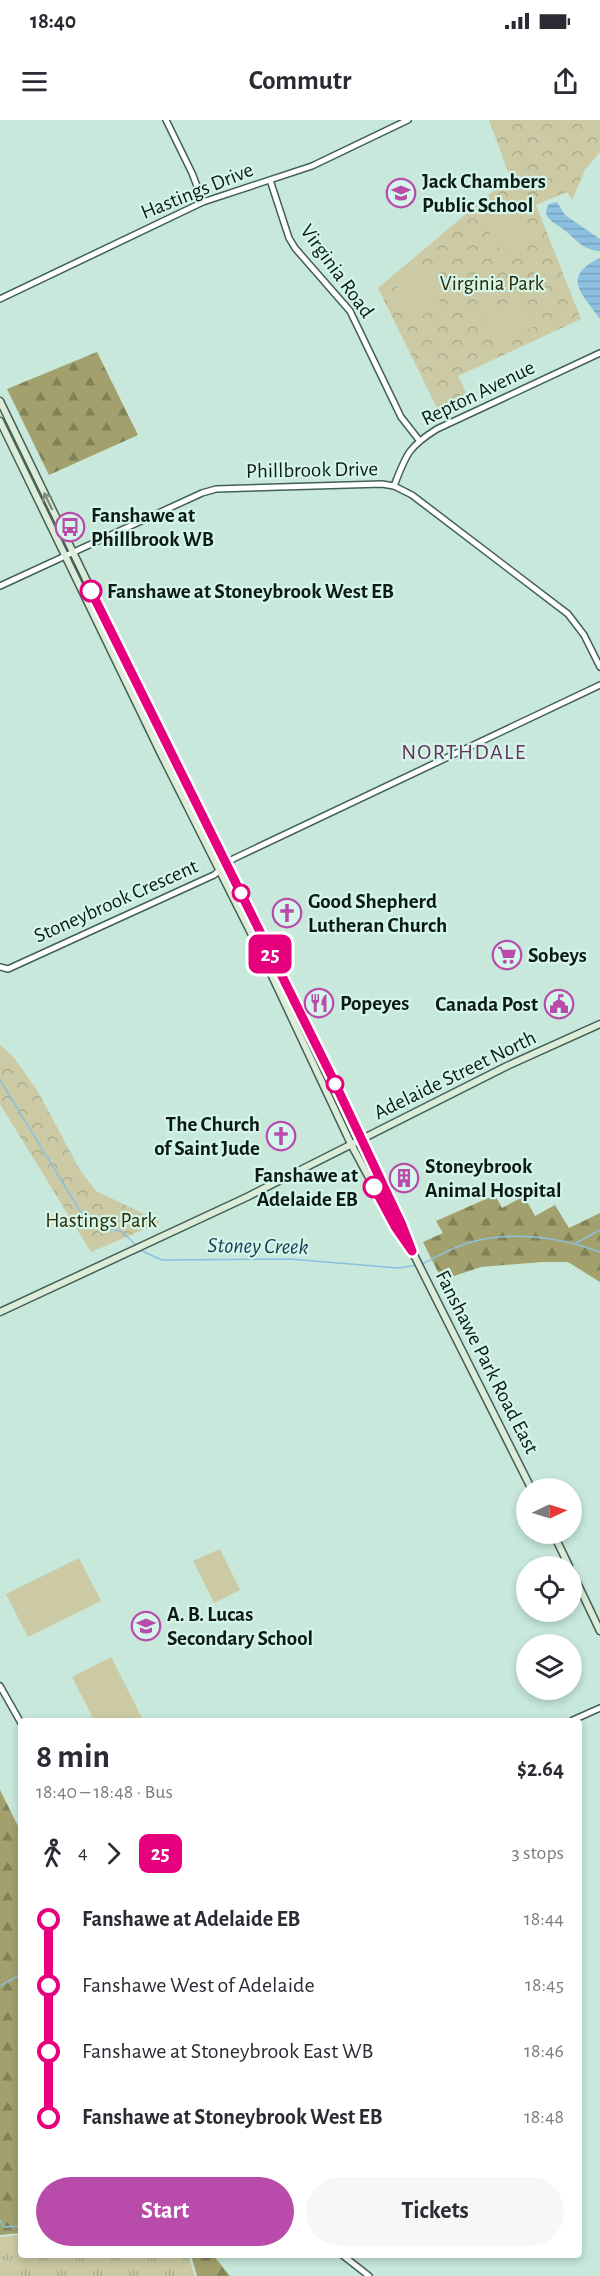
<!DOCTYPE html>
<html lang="en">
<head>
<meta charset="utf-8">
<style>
	body { margin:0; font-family:"Alegreya Sans",sans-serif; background:#f7f7f7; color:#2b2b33; height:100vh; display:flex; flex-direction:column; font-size:22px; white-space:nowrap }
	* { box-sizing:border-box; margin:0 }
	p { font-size:20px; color:#7c7c81 }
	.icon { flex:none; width:33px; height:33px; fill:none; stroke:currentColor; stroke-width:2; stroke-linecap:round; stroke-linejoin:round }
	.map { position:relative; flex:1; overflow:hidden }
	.panel { position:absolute; left:18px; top:1598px; width:564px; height:540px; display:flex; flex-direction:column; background:#fff; border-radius:6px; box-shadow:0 3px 9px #0003 }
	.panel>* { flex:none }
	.badge { padding:0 12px; border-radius:9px; font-size:21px; line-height:39px }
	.needle { width:39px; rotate:86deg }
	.tools { position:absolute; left:516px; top:1358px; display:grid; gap:12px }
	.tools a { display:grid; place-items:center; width:66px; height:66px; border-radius:50%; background:#fff; box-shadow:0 3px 9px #0003; font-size:30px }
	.map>.badge { position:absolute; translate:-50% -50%; box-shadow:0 0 0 3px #fff }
	.legs { display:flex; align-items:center; gap:9px; height:66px; padding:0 18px; font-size:20px }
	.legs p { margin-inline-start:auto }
	.overview { display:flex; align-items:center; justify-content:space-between; height:102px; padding:0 18px }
	h1 { font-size:33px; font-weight:700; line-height:45px }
	.cta { display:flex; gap:12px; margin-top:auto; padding:12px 18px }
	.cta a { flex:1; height:69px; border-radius:36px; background:#b94cab; color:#fff; font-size:24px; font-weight:700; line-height:69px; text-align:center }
	.cta a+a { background:#f7f7f7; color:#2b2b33 }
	ul { padding:0 18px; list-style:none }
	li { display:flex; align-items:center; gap:21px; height:66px; font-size:22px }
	li i { display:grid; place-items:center; width:9px; height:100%; margin:0 8px; background:currentColor }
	li i::after { content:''; width:15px; height:15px; margin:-8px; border:4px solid; border-radius:50%; background:#fff }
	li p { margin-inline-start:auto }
	li:first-child i { background:linear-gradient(#0000 50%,currentColor 0) }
	li:last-child i { background:linear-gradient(currentColor 50%,#0000 0) }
	.status { display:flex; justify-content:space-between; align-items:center; height:42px; padding:0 30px; background:#fff; direction:ltr }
	.status svg { height:16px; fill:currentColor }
	header { display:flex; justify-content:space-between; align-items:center; height:78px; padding:0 18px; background:#fff; font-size:27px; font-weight:700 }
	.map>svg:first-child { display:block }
	.grass { fill:url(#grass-tufts) }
	.forest { fill:url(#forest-firs) }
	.park { fill:url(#park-crowns) }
	.garden { fill:#cbcaa4 }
	.water { fill:url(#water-rules) }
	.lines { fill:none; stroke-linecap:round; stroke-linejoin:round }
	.stream { stroke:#8cc0e0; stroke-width:1.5 }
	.tertiary-casing { stroke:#436056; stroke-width:8 }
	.secondary-casing { stroke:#436056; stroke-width:9 }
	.tertiary { stroke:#fff; stroke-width:5 }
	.secondary { stroke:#ddecd9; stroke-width:6 }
	.oneway { stroke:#7f8e81 }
	.line-1-casing { stroke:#fff; stroke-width:14 }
	.line-1 { stroke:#e6007e; stroke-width:9 }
	.stop-1-dot { fill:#fff; stroke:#e6007e; stroke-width:3 }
	.labels { text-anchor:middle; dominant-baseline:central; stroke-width:4.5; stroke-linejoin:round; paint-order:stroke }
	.poi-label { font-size:21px; font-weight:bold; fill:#0d1a15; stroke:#d4f5e9; text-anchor:start }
	.street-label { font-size:21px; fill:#0d1a15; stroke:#d4f5e9 }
	.park-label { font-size:21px; fill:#2e2b00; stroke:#d4f5e9 }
	.stop-label { font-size:21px; font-weight:bold; fill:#0d1a15; stroke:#d4f5e9; text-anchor:start }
	.neighbourhood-label { font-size:22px; letter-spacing:1.5px; fill:#66305e; stroke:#d4f5e9 }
	.water-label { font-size:22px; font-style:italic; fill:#123d54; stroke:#d4f5e9 }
</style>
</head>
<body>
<div class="status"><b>18:40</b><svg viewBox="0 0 49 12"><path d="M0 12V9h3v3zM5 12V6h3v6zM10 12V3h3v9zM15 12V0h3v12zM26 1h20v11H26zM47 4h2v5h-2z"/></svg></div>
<header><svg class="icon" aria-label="menu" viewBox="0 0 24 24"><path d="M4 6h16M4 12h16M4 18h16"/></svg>Commutr<svg class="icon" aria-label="share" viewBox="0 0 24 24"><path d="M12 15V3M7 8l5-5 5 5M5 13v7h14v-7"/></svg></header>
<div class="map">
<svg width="600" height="2156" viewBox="0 0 600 2156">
	<defs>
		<pattern id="grass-tufts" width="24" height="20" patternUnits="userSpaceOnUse" patternTransform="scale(1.5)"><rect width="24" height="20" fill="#cbcaa4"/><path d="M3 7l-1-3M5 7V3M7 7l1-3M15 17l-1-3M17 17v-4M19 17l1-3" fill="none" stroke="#adad8c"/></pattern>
		<pattern id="forest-firs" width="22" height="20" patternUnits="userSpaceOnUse" patternTransform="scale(1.5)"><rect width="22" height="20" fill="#a2a06c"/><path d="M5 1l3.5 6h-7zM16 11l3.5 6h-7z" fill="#828258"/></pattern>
		<pattern id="park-crowns" width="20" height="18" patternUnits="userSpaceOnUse" patternTransform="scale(1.5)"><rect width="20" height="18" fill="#cbcaa4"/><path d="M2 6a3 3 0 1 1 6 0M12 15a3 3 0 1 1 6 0" fill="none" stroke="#adad8c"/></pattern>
		<pattern id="water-rules" width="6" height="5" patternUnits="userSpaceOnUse" patternTransform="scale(1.5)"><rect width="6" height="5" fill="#8cc0e0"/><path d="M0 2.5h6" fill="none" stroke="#78a4bf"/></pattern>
	</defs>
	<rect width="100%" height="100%" fill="#c7e8db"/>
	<path class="grass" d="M21,2115V2134L188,2135L195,2156H0V2117Z"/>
	<g class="forest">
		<path d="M97,232L138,315L49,355L7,269Z"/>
		<path d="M495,1075L502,1088L524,1076L535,1096L555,1085L569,1108L600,1093V1162L568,1142H542L481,1147L442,1160L423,1122L443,1113L436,1101Z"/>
		<path d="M0,1670L21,1712V2113L0,2115Z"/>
		<path d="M191,2135H213L230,2156H197Z"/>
	</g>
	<g class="park">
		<path d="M489,0H600V32L585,50L572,80L567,72L536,85L581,199L458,256L472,285L442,298L378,168L510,57Z"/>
		<path d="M0,925L12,935L37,970L80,1050L96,1071L161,1102L91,1132L0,984Z"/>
	</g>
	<g class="garden">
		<path d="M508,94L515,96L526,118C508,139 489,129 488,104Z"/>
		<path d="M420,143L442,186L413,200L392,157Z"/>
		<path d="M523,176L537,205L494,225L480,196Z"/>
		<path d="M220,1429L240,1470L214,1483L193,1441Z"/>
		<path d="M79,1438L101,1481L28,1517L6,1474Z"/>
		<path d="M111,1537L143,1600H94L72,1557Z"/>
	</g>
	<g class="water">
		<path d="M557,82L565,95L600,119V131C582,130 576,119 563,109C554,102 540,97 549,84Z"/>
		<path d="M600,138V199C584,175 559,157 600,138Z"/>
	</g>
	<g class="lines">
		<g class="stream">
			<path d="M0,960L88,1104L104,1109L121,1111L137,1126"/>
			<path d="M576,1123L600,1110"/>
			<path d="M140,1130L162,1140L290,1139L398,1148L418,1145"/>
			<path d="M422,1144C437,1137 453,1127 468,1123C511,1110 560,1117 600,1132"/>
			<path d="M0,1866L21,1854"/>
			<path d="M0,2100L4,2107L21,2106"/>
		</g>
		<g class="tertiary-casing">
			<g id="tertiary">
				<path d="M166,0L192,53L203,82"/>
				<path d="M270,60L289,118L295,128L350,191L401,297L419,320"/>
				<path d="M0,179L203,82L312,46L408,0"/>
				<path d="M394,366C406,335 408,327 437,309L600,233"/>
				<path d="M0,466L202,373L216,369L382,364L394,366L412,375L568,494L584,515L600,547"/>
				<path d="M0,847L8,849L214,755L233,739L600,565"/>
				<path d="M0,1566L21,1603"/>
				<path d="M573,1600L600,1588"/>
				<path d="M341,2134L369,2156"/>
			</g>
		</g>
		<g class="secondary-casing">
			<g id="secondary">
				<path d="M0,281L169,631L331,956L402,1105L412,1131L531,1368"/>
				<path d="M0,301L161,634L265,841L351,1024L396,1108L406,1123"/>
				<path d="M0,1192L247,1077L507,946L600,904"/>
				<path d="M553,1413L569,1446"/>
				<path d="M572,1452L600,1511"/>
			</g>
		</g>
		<use href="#tertiary" class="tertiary"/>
		<use href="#secondary" class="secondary"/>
	</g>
	<defs><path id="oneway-shaft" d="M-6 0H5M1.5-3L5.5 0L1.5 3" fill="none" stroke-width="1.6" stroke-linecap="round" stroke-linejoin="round" transform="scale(1.5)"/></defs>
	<use class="oneway" href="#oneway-shaft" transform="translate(48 381) rotate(-116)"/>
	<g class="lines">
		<g class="line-1-casing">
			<path id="line-1" d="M91,471L332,957L402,1105L412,1131L396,1108L374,1067"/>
		</g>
		<use href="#line-1" class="line-1"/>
	</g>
	<defs>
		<g id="school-ring" transform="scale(1.5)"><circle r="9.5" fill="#d4f5e9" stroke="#b94cab" stroke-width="1.5"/><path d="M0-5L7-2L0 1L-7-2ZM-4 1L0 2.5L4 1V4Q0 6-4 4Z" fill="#b94cab"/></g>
		<g id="bus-ring" transform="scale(1.5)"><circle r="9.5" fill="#d4f5e9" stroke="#b94cab" stroke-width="1.5"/><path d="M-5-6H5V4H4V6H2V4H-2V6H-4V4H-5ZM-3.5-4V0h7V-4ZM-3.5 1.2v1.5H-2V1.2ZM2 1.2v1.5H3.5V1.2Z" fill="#b94cab"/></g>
		<g id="church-ring" transform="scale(1.5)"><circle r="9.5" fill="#d4f5e9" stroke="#b94cab" stroke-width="1.5"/><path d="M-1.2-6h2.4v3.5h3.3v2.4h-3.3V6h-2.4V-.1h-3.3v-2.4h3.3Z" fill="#b94cab"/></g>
		<g id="supermarket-ring" transform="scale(1.5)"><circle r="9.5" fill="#d4f5e9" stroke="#b94cab" stroke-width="1.5"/><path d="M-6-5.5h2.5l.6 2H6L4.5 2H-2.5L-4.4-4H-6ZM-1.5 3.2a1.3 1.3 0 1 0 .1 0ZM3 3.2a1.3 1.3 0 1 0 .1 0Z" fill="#b94cab"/></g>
		<g id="restaurant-ring" transform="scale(1.5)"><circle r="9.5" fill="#d4f5e9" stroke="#b94cab" stroke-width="1.5"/><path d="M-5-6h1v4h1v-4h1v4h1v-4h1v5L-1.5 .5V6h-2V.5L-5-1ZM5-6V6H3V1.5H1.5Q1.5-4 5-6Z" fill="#b94cab"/></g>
		<g id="civic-ring" transform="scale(1.5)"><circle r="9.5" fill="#d4f5e9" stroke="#b94cab" stroke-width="1.5"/><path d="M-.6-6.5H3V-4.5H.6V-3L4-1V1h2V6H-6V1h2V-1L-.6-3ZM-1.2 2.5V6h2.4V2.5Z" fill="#b94cab"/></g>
		<g id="building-ring" transform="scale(1.5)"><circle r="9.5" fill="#d4f5e9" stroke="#b94cab" stroke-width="1.5"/><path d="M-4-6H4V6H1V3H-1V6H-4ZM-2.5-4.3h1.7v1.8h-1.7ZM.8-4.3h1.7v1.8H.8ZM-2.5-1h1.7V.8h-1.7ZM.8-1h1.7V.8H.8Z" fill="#b94cab"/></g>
	</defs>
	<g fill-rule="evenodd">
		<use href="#school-ring" x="401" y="73"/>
		<use href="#bus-ring" x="70" y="407"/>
		<use href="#church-ring" x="287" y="793"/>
		<use href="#supermarket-ring" x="507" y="835"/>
		<use href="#restaurant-ring" x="319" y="883"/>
		<use href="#civic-ring" x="559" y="884"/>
		<use href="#church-ring" x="281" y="1016"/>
		<use href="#building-ring" x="404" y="1058"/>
		<use href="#school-ring" x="146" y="1506"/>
	</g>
	<g class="stop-1-dot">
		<circle cx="91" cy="471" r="10"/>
		<circle cx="241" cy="773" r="8"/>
		<circle cx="335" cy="964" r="8"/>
		<circle cx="374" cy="1067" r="10"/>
	</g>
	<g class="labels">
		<g class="poi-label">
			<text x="422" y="61">Jack Chambers<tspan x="422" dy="24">Public School</tspan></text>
			<text x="91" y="395">Fanshawe at<tspan x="91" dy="24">Phillbrook WB</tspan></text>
			<text x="308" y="781">Good Shepherd<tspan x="308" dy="24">Lutheran Church</tspan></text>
			<text x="528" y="835">Sobeys</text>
			<text x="340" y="883">Popeyes</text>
			<text x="538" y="884" text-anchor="end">Canada Post</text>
			<text x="260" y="1004" text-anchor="end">The Church<tspan x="260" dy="24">of Saint Jude</tspan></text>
			<text x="425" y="1046">Stoneybrook<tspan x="425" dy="24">Animal Hospital</tspan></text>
			<text x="167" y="1494">A. B. Lucas<tspan x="167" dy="24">Secondary School</tspan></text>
		</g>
		<g class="street-label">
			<text transform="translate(197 71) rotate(-22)">Hastings Drive</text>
			<text transform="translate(337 151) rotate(54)">Virginia Road</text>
			<text transform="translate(478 273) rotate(-26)">Repton Avenue</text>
			<text transform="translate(312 350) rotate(-1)">Phillbrook Drive</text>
			<text transform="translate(116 781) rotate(-24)">Stoneybrook Crescent</text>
			<text transform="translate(455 955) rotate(-26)">Adelaide Street North</text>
			<text transform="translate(487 1242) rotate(63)">Fanshawe Park Road East</text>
		</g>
		<g class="park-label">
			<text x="492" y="163">Virginia Park</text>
			<text x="101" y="1100">Hastings Park</text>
		</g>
		<g class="stop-label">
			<text x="107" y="471">Fanshawe at Stoneybrook West EB</text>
			<text x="358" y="1055" text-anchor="end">Fanshawe at<tspan x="358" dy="24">Adelaide EB</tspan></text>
		</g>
		<g class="neighbourhood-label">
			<text x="464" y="632">NORTHDALE</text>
		</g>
		<g class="water-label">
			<text transform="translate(258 1126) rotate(1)">Stoney Creek</text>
		</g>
	</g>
</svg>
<div class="tools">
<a><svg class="needle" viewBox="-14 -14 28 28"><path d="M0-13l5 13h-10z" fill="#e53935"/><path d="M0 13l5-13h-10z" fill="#7c7c81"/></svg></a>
<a><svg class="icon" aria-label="locate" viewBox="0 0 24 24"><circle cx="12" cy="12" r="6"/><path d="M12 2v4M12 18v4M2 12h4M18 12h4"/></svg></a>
<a><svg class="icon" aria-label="layers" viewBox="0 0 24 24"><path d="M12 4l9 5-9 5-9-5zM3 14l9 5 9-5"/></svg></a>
</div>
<b class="badge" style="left:270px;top:834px;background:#e6007e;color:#fff">25</b>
<section class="panel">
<div class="overview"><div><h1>8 min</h1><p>18:40 – 18:48 · Bus</p></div><b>$2.64</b></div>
<div class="legs"><svg class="icon" aria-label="walk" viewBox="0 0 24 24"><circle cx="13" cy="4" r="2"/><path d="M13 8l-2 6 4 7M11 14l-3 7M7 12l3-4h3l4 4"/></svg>4<svg class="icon" aria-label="forward" viewBox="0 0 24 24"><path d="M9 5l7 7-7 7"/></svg><b class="badge" style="background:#e6007e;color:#fff">25</b><p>3 stops</p></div>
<ul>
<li><i style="color:#e6007e"></i><b>Fanshawe at Adelaide EB</b><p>18:44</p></li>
<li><i style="color:#e6007e"></i><span>Fanshawe West of Adelaide</span><p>18:45</p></li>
<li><i style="color:#e6007e"></i><span>Fanshawe at Stoneybrook East WB</span><p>18:46</p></li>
<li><i style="color:#e6007e"></i><b>Fanshawe at Stoneybrook West EB</b><p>18:48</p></li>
</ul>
<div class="cta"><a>Start</a><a>Tickets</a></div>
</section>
</div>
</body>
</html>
